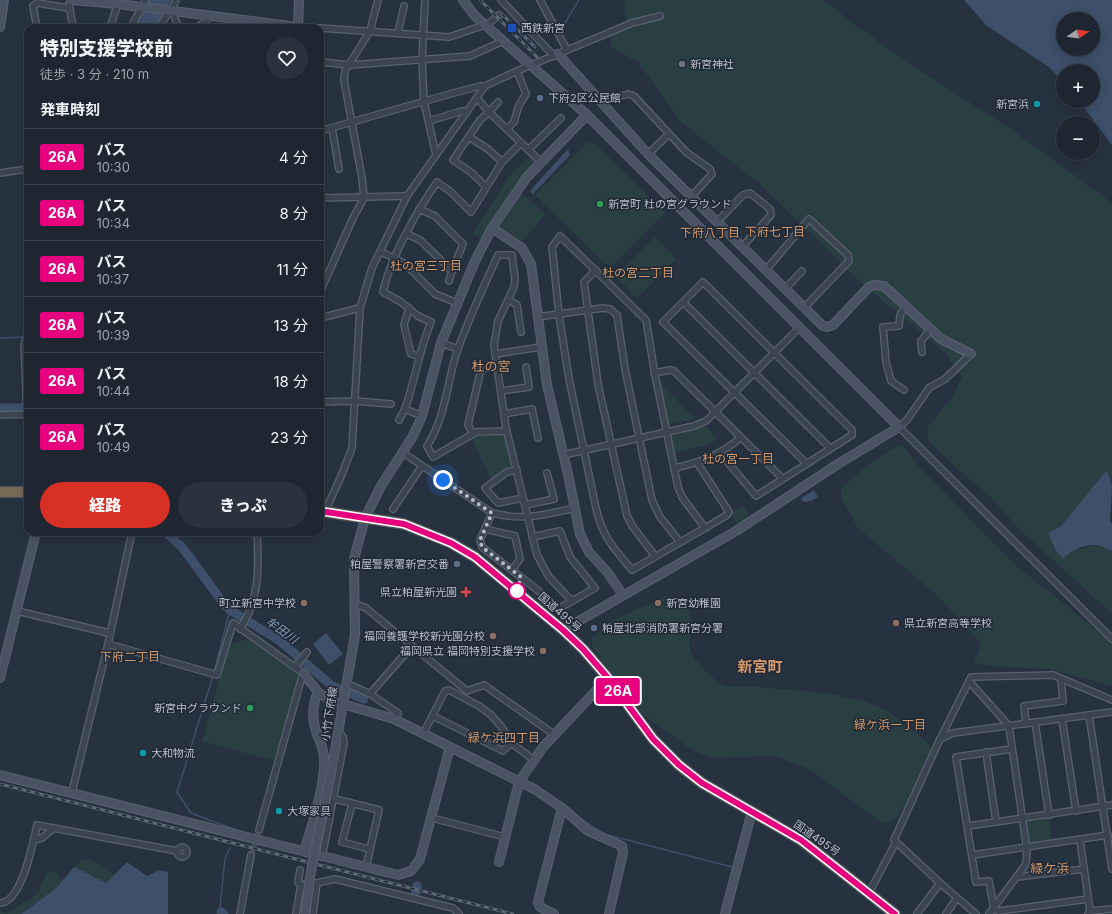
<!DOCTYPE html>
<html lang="ja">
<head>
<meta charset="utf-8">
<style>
	body { margin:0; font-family:Inter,"Noto Sans JP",sans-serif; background:#2a323d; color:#f1f3f6; height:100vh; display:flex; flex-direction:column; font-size:15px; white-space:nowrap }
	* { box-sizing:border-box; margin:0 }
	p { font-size:13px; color:#a0a5ab }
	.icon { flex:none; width:22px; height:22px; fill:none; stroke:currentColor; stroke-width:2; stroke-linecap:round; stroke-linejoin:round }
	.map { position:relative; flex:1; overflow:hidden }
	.drawer { position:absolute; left:24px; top:24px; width:300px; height:512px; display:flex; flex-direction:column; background:#1d2631; border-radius:12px; box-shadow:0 2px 10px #0003,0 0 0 1px #3b434d }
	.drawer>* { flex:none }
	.badge { padding:0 8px; border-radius:3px; font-size:14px; line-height:26px }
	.needle { width:26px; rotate:77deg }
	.buttons { position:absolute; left:1056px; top:12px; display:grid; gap:8px }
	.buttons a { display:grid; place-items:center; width:44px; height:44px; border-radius:50%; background:#1d2631; box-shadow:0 2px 10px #0003,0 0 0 1px #3b434d; font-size:20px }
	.you { position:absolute; width:20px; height:20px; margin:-10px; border:3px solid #fff; border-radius:50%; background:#1a73e8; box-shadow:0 0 0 6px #1a73e833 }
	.map>.badge { position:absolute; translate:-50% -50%; box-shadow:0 0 0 2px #fff }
	h2 { padding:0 16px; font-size:15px; line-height:36px }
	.round { display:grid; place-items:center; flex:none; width:42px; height:42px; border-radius:21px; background:#2a323d }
	.head { display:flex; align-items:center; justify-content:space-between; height:68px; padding:0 16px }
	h1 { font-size:19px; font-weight:800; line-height:30px }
	.cta { display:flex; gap:8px; margin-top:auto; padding:8px 16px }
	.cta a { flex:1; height:46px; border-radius:24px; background:#d93025; color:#fff; font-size:16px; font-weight:800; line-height:46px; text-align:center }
	.cta a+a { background:#2a323d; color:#f1f3f6 }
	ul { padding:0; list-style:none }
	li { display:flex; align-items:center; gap:12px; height:56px; padding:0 16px; border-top:1px solid #3b434d }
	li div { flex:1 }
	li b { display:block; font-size:15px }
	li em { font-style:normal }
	li .badge { min-width:44px; font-weight:700; text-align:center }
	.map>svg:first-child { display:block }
	.green { fill:#293f42 }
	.water { fill:#3d4f69; fill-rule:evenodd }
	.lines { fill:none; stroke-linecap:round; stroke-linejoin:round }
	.stream { stroke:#3d4f69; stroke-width:1.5 }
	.river { stroke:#3d4f69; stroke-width:9 }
	.street-tunnel { stroke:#3d4756; stroke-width:5.5; stroke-dasharray:5.5 3; stroke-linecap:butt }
	.street-casing { stroke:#59626e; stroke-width:8 }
	.secondary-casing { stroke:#59626e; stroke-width:10 }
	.highway-casing { stroke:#464f5b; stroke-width:12 }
	.street { stroke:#3b4451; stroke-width:5.5 }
	.secondary { stroke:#495364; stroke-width:8 }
	.highway { stroke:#776b58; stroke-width:10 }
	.rail-casing { stroke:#5d6878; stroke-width:3 }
	.rail { stroke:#202936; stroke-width:1.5; stroke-dasharray:4.5; stroke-linecap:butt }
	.secondary-bridge-casing { stroke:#59626e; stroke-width:10; stroke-linecap:butt }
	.secondary-bridge { stroke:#495364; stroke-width:8 }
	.line-casing { stroke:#fff; stroke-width:9 }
	.line { stroke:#e6007e; stroke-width:6 }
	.walk { stroke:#b8bfcb; stroke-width:4; stroke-dasharray:0 7.2 }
	.transit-dot { fill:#1a4fb4; stroke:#202936; stroke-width:1.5 }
	.worship-dot { fill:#6b7280; stroke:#202936; stroke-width:1.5 }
	.service-dot { fill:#5c6f8a; stroke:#202936; stroke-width:1.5 }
	.culture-dot { fill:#0f9aa8; stroke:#202936; stroke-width:1.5 }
	.leisure-dot { fill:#2e9e5b; stroke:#202936; stroke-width:1.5 }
	.stop-dot { fill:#fff; stroke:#e6007e; stroke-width:2 }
	.health-dot { fill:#e0444e; stroke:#202936; stroke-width:1.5 }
	.education-dot { fill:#8d6e63; stroke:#202936; stroke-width:1.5 }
	.labels { text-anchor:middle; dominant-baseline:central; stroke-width:3; stroke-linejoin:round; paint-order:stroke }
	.poi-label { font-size:11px; fill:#b8bfcb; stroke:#202936; text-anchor:start }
	.street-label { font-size:11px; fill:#b8bfcb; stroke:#202936 }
	.neighbourhood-label { font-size:12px; fill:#d4996a; stroke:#202936 }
	.water-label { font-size:12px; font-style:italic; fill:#8095b2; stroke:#202936 }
	.quarter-label { font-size:13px; fill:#d4996a; stroke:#202936 }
	.district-label { font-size:15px; font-weight:bold; fill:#d4996a; stroke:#202936 }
</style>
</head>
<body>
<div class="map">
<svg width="1112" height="914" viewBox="0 0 1112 914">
	<rect width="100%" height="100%" fill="#273241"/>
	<g class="green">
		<path d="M624,0H824L856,26L921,71L1009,128L1112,203V486L1107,471L1061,526L1068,553L1095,545L1112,551V614L1017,527L989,495L963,474L928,440V427L953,396L962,377L945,353L856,278L760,184L682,123L638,62L611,47V34L628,30Z"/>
		<path d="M587,143H594L665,213L613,265L606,264L535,195Z"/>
		<path d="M530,157L535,162L512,189L481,239L473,234L509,176Z"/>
		<path d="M522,193L545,215L522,241L499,227Z"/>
		<path d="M655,237L676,259L637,298L615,276Z"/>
		<path d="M659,381L695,419L668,425Z"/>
		<path d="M705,425L717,439L706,445L673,453L669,436Z"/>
		<path d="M487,433H504L512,468L491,479L472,439L477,435Z"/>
		<path d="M898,445L902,446L907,451L921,469L1013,563L1109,640L1112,644V686L1049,669L1001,667L974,663L981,644L940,598L858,528L841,498L842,487L874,460Z"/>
		<path d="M743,505L749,515L737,523L731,512Z"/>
		<path d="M666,596C672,596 675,597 680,601C700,614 684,636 692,654C695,661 715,681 721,684C732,689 749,685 760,687C799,691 844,692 879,707C891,712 901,722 911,730C920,736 934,744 932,757C929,776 906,803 895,819L889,823L883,824L809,769L775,756L715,758L694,751L647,718L639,710L593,648L591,639L612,621Z"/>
		<path d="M248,639L299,675L274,761L202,741L229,645Z"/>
		<path d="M1049,817L1052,840L1029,843L1025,820Z"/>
		<path d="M89,859L100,864L114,875L106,883L74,867L82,860Z"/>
		<path d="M49,871L56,873L62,881L55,889L21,914H0V911L7,913C17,905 28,903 36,894C43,887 42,878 49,871Z"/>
	</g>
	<g class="water">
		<path d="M149,0H171L155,28H134Z"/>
		<path d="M964,0H1112V145L1079,101H1093V71H1063V82L1049,67L987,26ZM1063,19H1093V49H1063Z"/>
		<path d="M568,149L570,155L533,194L530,191Z"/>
		<path d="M1107,470L1112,486L1110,521L1112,524V551C1107,549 1100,545 1094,545C1084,545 1069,551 1063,559L1055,549L1048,533L1061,526Z"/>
		<path d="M814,490L818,497L811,501L803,502L801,498Z"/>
		<path d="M326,633L343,654L329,665L313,644Z"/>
		<path d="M127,862L147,876L159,870L168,872V914H21L55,889L74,867L106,883Z"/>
	</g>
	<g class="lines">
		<g class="stream">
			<path d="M560,31L579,0"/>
			<path d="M0,338L24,337"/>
			<path d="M214,672L230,610"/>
			<path d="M213,676L177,792L191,813L233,829"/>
			<path d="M563,803L581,819L604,834L732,867"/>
			<path d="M221,914L220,907L225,859L230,848"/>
			<path d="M729,914L737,882"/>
		</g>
		<g class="river">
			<path d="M0,408H21L28,404"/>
			<path d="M165,532L182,547L224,604L230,610L280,641L332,686L364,699"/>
			<path d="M415,896L417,886"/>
			<path d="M221,912L224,914"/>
		</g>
		<path class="street-tunnel" d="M251,855L259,830"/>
		<g class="street-casing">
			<g id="street">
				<path d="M425,0L422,60L424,102L436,155"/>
				<path d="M501,0L554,56"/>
				<path d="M540,0L567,50"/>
				<path d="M69,4L73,28"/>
				<path d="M172,11L179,28"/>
				<path d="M131,27L146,0"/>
				<path d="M298,27L318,28"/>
				<path d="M37,28L33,6L37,3L69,8"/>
				<path d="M110,28L119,0"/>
				<path d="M158,28C164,18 172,11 176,0"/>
				<path d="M195,28L206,22L209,16"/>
				<path d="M320,28L449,37L488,24L499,15"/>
				<path d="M398,33L404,6"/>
				<path d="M320,62L350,65L470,56L503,41"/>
				<path d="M477,98L489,112L498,102"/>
				<path d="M601,101L628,94L634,96L686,152L710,169L712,174L691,197"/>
				<path d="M429,121L462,111L467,112"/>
				<path d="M332,128L339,169"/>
				<path d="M507,129L514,122L519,105L526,94L517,71"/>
				<path d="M320,131L457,92L480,86H485"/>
				<path d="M469,137L488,149L502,162"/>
				<path d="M528,150L561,118"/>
				<path d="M648,154L669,134"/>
				<path d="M0,173L28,169"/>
				<path d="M486,187L472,173L453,160L480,120L489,112L541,162"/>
				<path d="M320,198L407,196"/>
				<path d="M717,222L743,195L750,193L770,209L771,215L742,247"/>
				<path d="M407,234L420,240L452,271L463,244L435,216L419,209"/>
				<path d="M560,236L646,320L655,375L678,487L682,497L705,528L632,570C613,547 603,538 596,508L569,379L559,315L552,247Z"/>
				<path d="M381,252L404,263L435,294L457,303"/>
				<path d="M596,270L584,282L598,384L627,516L633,527L655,556"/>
				<path d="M766,270L809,219L848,255L849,261L804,308"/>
				<path d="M449,281L452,271"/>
				<path d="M785,289L802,271"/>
				<path d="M320,292L353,218L364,198L362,178L344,80L345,71L370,31L378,0"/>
				<path d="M509,300L517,305L521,332"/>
				<path d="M683,302L830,448"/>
				<path d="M409,308L404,325L411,354L418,356"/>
				<path d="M537,317L603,308L610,309L617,315L625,369L652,500L660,517L680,542"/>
				<path d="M320,318L360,308"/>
				<path d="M441,343L458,349"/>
				<path d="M922,352L921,341L931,329"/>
				<path d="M495,354L541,347"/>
				<path d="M971,354L945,379L929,388L907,420L899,427L1112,639"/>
				<path d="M654,373L670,370L674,371L782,478"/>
				<path d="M904,390L891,381L886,362L883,327L899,326L900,315L905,307"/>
				<path d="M501,391L529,387L526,367"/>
				<path d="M320,402L355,401L391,404"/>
				<path d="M504,414L532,409L538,438"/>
				<path d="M0,415L28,414"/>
				<path d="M422,416L405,409C415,380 419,351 431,322L418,316L401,302L383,292C390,258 417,211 437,182L451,192L471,212L502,162L521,143"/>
				<path d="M399,420L405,409"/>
				<path d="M507,431L476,432L433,457L427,446C444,420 447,387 455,358C466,323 483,289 498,255H512L515,279L514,287L498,321L494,346L506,428L537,555L549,577L572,601"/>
				<path d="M473,434L468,425L481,369L497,367"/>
				<path d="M402,452L492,513C525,521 543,515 575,508"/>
				<path d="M720,453L756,496L852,435V430L703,282L663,322L806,463"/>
				<path d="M563,455L694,426L706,421L800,327"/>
				<path d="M698,464L729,512L727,515L705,528"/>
				<path d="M674,468C699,463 721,455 740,438"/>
				<path d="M517,470L507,472L485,488L498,503L523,498"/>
				<path d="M27,492V414L24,345L28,331"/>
				<path d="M525,505L554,499L547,473"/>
				<path d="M393,509L422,466"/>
				<path d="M325,512L342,474L352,448L360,308L372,268L407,196L485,86L517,71L632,23L660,16"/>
				<path d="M492,513L480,540L482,547L540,592"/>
				<path d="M485,529L515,536L520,559L512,570"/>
				<path d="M532,537L560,531L570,557L595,588L558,609"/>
				<path d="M356,604L366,608L467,691L484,685L555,735"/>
				<path d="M17,611L109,633"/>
				<path d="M240,629C260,599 259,566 257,532"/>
				<path d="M108,644L217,675L233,623L303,673L259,830"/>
				<path d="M295,667L307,652"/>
				<path d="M969,681L1009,726L1027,850L1026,864L989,914"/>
				<path d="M346,683L370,694L398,713L394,719"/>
				<path d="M370,694L412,646"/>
				<path d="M1089,715L1112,869"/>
				<path d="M433,716L503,751L511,743"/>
				<path d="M1062,719L1076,811"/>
				<path d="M1035,722L1049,815"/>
				<path d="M1026,724L1024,706L1063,701L1061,679"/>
				<path d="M423,734L445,691L449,690L479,706L490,714L501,726L511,743L533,759"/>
				<path d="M940,739L971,677L1053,675L1112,700"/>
				<path d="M986,752L996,822"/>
				<path d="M72,792L108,644L132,532"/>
				<path d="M335,799L379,810L366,867"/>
				<path d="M352,804L342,842L369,849"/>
				<path d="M432,818L505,837"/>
				<path d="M968,826L1112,805"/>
				<path d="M34,840L42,838L54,828"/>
				<path d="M1080,840L1090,911L1088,914"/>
				<circle cx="182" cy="852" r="5"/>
				<path d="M972,855L1108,835"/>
				<path d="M322,857L344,743L343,737L338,730"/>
				<path d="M300,870L298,882L302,888"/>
				<path d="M1017,877L1084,869"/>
				<path d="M869,893L896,842"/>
				<path d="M0,903C22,902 33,843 37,825L177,851"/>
				<path d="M994,909L989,881L976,882L956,757L1012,749"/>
				<path d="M994,909L999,911L1088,899"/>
				<path d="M1090,911L1112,909"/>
				<path d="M240,914L251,855"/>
				<path d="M296,914L300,890L306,883H317L335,879L453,908L459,914"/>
				<path d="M313,914L317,883"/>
				<path d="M917,914L940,883"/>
				<path d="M946,914L957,898"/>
				<path d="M976,914L940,883L894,840L940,739L953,733L1112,712"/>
			</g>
		</g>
		<g class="secondary-casing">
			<g id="secondary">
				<path d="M71,0L118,4L298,27"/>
				<path d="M463,0L475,16L484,24L587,115L899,427L838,464L736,531L563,630"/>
				<path d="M0,27L4,0"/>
				<path d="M298,28L299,0"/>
				<path d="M558,54L648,154L823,326L827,327L833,325L869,287L874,285L884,286L941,339L971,354"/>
				<path d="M492,228L522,248L531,264L547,385L568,474L580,534L589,552L608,573L623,595"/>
				<path d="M303,673L318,692L329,700L394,719L536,790L562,808L588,831L622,846L623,853L609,914"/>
				<path d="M0,678L36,532"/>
				<path d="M332,767L355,635L354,559L365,518L381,486L413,436L422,416L441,343L475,261L492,228L527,177L587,115"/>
				<path d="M0,775L398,875L411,871L420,859L450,747"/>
				<path d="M304,851C312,827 326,783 324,758C324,749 320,742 317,734C312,720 312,705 318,692"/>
				<path d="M499,862L519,782L543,747L608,678"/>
				<path d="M554,914L540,907L538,902L562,808"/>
				<path d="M725,914L752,811"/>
			</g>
		</g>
		<g class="highway-casing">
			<g id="highway">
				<path d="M0,492H28"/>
				<path d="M320,511L404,524L451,543L475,557L563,630L583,649L608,678L653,739L679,765L702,783L801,840L895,914"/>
			</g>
		</g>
		<use href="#street" class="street"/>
		<use href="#secondary" class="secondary"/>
		<use href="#highway" class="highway"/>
		<g class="rail-casing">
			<g id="rail">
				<path d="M480,0L537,57"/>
				<path d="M502,14L535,47"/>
				<path d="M0,784L513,914"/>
			</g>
		</g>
		<use href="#rail" class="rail"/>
		<g class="secondary-bridge-casing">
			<path id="secondary-bridge" d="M305,914L311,871L332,767"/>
		</g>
		<use href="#secondary-bridge" class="secondary-bridge"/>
	</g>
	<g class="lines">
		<g class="line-casing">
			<path id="line" d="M320,511L404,524L451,543L475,557L563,630L583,649L608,678L653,739L679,765L702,783L801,840L895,914"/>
		</g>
		<use href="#line" class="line"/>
		<path class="walk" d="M443,480L492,513L480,540L482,547L521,577L517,591"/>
	</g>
	<rect class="transit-dot" x="507" y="23" width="10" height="10" rx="2"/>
	<circle class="worship-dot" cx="682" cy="64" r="4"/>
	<g class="service-dot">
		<circle cx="540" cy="98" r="4"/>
		<circle cx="457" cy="564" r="4"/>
		<circle cx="594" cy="628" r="4"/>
	</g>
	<g class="culture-dot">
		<circle cx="1037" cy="104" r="4"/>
		<circle cx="143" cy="753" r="4"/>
		<circle cx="279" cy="811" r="4"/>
	</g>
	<g class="leisure-dot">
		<circle cx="600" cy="204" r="4"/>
		<circle cx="250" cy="708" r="4"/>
	</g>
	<circle class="stop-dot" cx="517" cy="591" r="8"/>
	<path class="health-dot" d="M464 586h4v4h4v4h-4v4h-4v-4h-4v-4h4z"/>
	<g class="education-dot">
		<circle cx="304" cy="603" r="4"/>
		<circle cx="658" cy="603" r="4"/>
		<circle cx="896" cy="623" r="4"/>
		<circle cx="493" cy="636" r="4"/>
		<circle cx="543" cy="651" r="4"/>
	</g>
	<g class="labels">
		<g class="poi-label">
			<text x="521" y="28">西鉄新宮</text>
			<text x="690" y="64">新宮神社</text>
			<text x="548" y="98">下府2区公民館</text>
			<text x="1029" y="104" text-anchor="end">新宮浜</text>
			<text x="608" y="204">新宮町 杜の宮グラウンド</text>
			<text x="449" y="564" text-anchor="end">粕屋警察署新宮交番</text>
			<text x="457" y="592" text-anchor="end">県立粕屋新光園</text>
			<text x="296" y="603" text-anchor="end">町立新宮中学校</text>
			<text x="666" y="603">新宮幼稚園</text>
			<text x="904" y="623">県立新宮高等学校</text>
			<text x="602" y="628">粕屋北部消防署新宮分署</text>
			<text x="485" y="636" text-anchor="end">福岡養護学校新光園分校</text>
			<text x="535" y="651" text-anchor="end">福岡県立 福岡特別支援学校</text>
			<text x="242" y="708" text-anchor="end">新宮中グラウンド</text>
			<text x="151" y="753">大和物流</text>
			<text x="287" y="811">大塚家具</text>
		</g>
		<g class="street-label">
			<text transform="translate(560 612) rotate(41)">国道495号</text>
			<text transform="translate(329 714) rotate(-81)">小竹下府線</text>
			<text transform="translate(817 838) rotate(35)">国道495号</text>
		</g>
		<g class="neighbourhood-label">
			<text x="775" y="231">下府七丁目</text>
			<text x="710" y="232">下府八丁目</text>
			<text x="426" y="265">杜の宮三丁目</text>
			<text x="638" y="272">杜の宮二丁目</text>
			<text x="738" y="458">杜の宮一丁目</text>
			<text x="130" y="656">下府二丁目</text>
			<text x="890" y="724">緑ケ浜一丁目</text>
			<text x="504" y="737">緑ケ浜四丁目</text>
		</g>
		<g class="water-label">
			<text transform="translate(282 630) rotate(36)">牟田川</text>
		</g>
		<g class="quarter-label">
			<text x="491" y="366">杜の宮</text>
			<text x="1050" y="868">緑ケ浜</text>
		</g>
		<g class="district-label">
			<text x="760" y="666">新宮町</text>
		</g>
	</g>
</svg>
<div class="buttons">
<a><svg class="needle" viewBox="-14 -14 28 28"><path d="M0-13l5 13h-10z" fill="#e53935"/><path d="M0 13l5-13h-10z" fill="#a0a5ab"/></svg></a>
<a>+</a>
<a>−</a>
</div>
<div class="you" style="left:443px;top:480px"></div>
<b class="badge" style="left:618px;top:691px;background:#e6007e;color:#fff">26A</b>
<section class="drawer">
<div class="head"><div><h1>特別支援学校前</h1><p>徒歩 · 3 分 · 210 m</p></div><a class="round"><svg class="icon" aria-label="heart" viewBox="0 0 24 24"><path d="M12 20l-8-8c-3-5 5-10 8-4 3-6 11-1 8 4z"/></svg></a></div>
<h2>発車時刻</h2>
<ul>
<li><span class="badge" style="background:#e6007e;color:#fff">26A</span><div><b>バス</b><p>10:30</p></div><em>4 分</em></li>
<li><span class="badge" style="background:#e6007e;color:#fff">26A</span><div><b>バス</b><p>10:34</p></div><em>8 分</em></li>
<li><span class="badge" style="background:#e6007e;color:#fff">26A</span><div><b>バス</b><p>10:37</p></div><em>11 分</em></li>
<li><span class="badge" style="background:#e6007e;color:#fff">26A</span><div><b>バス</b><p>10:39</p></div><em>13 分</em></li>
<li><span class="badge" style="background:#e6007e;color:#fff">26A</span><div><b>バス</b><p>10:44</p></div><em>18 分</em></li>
<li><span class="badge" style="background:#e6007e;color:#fff">26A</span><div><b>バス</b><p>10:49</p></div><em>23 分</em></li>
</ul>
<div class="cta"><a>経路</a><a>きっぷ</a></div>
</section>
</div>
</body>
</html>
